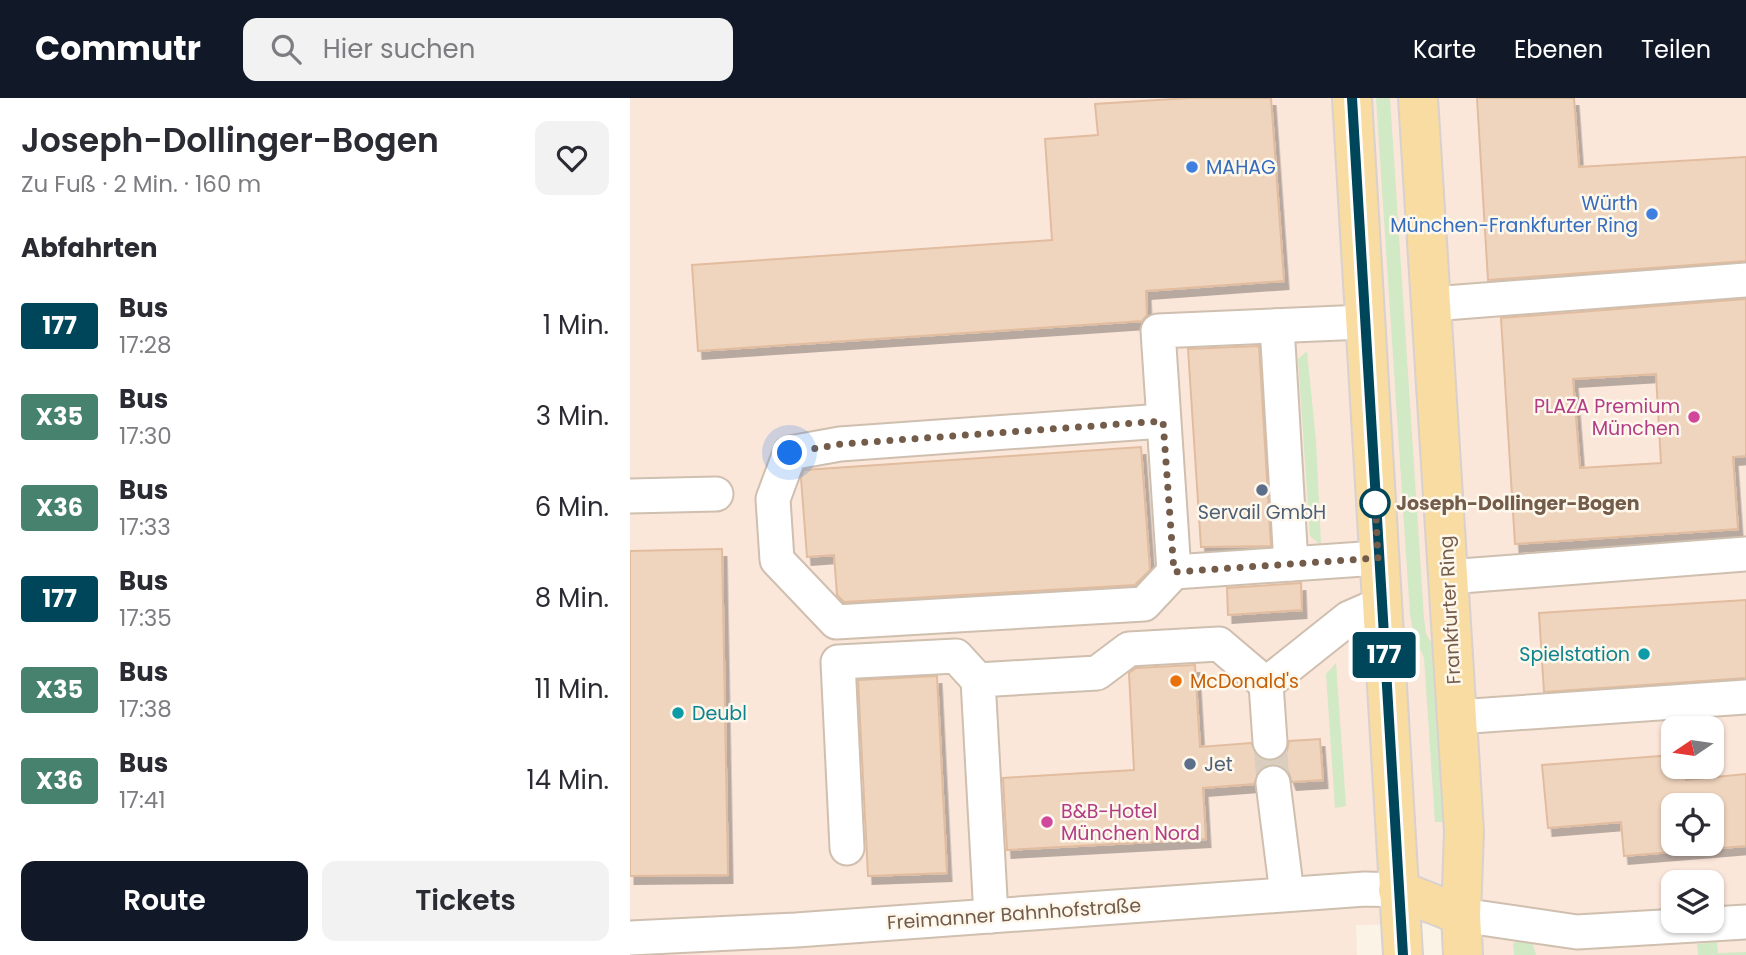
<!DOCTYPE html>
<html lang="de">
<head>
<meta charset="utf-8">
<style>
	body { margin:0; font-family:Poppins,sans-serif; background:#f2f2f3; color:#2b2b33; height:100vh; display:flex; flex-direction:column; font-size:26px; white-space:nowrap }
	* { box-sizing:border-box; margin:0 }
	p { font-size:23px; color:#7c7c81 }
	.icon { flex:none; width:38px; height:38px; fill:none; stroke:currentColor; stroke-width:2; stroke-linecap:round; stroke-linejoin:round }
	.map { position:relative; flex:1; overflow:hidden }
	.drawer { display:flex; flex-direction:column; background:#fff; width:630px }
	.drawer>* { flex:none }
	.badge { padding:0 14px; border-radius:5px; font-size:24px; line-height:46px }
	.needle { width:46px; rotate:257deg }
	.buttons { position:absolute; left:1031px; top:618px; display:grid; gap:14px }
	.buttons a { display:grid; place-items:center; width:63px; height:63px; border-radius:14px; background:#fff; box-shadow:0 2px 5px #0004; font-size:35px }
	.you { position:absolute; width:35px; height:35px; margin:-18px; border:5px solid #fff; border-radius:50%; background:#1a73e8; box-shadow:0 0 0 10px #1a73e833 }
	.map>.badge { position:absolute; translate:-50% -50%; box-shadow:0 0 0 4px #fff }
	h2 { padding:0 21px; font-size:26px; line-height:63px }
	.round { display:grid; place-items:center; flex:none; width:74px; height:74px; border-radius:14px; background:#f2f2f3 }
	.overview { display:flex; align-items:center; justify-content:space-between; height:119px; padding:0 21px }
	h1 { font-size:33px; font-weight:600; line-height:52px }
	.cta { display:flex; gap:14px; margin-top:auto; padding:14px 21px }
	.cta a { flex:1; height:80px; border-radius:14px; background:#111827; color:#fff; font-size:28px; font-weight:600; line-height:80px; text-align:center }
	.cta a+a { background:#f2f2f3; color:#2b2b33 }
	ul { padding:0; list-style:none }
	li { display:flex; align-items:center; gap:21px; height:91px; padding:0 21px }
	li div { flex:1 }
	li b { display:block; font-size:26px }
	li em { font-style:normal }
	li .badge { min-width:77px; font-weight:700; text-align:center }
	header { display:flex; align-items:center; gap:42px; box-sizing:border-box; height:98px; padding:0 35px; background:#111827; color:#fff }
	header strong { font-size:33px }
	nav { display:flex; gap:38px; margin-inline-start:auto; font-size:24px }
	.search { width:490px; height:63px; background:#f2f2f3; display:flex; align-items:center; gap:18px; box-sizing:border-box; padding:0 24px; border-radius:14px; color:#7c7c81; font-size:26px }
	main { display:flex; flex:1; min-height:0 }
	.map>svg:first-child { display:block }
	.commercial { fill:#fbe6da; fill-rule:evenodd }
	.green { fill:#d1e9c5 }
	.building { fill:#f0d5be; stroke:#e2bc9f; stroke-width:2; fill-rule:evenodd; filter:url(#shadow) }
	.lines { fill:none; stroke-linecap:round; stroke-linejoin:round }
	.minor-tunnel { stroke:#d9cebf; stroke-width:33; stroke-dasharray:33 17; stroke-linecap:butt }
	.minor-casing { stroke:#cfbfaf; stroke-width:37 }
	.major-casing { stroke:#d8d1cd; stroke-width:42 }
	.minor { stroke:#fff; stroke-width:33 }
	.major { stroke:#f8dca1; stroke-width:38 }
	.line-casing { stroke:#fff; stroke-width:16 }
	.line { stroke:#00465a; stroke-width:10 }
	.walk { stroke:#745c4b; stroke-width:7; stroke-dasharray:0 12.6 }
	.shop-dot { fill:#3f7fe0; stroke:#fef8ec; stroke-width:2.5 }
	.hotel-dot { fill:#d1479c; stroke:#fef8ec; stroke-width:2.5 }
	.service-dot { fill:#5c6f8a; stroke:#fef8ec; stroke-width:2.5 }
	.stop-dot { fill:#fff; stroke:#00465a; stroke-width:3.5 }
	.culture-dot { fill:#0f9aa8; stroke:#fef8ec; stroke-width:2.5 }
	.food-dot { fill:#e8710a; stroke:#fef8ec; stroke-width:2.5 }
	.labels { text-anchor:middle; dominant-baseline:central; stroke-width:5; stroke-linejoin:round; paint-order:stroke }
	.shop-label { font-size:19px; fill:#366cbe; stroke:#fef8ec; text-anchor:start }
	.hotel-label { font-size:19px; fill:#b23c85; stroke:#fef8ec; text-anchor:end }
	.stop-label { font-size:19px; font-weight:bold; fill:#745c4b; stroke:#fef8ec; text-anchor:start }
	.service-label { font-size:19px; fill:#4e5e75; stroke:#fef8ec }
	.street-label { font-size:19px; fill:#745c4b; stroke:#fef8ec }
	.culture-label { font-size:19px; fill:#0d838f; stroke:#fef8ec; text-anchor:end }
	.food-label { font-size:19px; fill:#c56008; stroke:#fef8ec; text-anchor:start }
</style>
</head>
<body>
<header>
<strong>Commutr</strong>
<div class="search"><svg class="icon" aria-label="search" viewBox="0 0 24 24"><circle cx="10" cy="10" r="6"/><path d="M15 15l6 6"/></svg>Hier suchen</div>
<nav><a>Karte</a><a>Ebenen</a><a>Teilen</a></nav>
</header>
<main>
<section class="drawer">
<div class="overview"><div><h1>Joseph-Dollinger-Bogen</h1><p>Zu Fuß · 2 Min. · 160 m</p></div><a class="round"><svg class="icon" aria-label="heart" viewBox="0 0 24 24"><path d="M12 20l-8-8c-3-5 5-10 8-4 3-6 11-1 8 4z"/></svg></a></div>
<h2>Abfahrten</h2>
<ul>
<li><span class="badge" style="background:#00465a;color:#fff">177</span><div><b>Bus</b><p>17:28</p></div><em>1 Min.</em></li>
<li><span class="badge" style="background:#46826e;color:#fff">X35</span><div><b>Bus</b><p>17:30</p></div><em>3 Min.</em></li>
<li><span class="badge" style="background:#46826e;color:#fff">X36</span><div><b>Bus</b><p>17:33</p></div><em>6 Min.</em></li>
<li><span class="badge" style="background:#00465a;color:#fff">177</span><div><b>Bus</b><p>17:35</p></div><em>8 Min.</em></li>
<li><span class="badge" style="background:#46826e;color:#fff">X35</span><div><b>Bus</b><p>17:38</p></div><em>11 Min.</em></li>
<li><span class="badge" style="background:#46826e;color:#fff">X36</span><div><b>Bus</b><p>17:41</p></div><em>14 Min.</em></li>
</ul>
<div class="cta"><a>Route</a><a>Tickets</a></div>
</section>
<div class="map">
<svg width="1116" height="857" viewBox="0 0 1116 857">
	<defs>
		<filter id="shadow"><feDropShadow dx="4.5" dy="8" stdDeviation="0" flood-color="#0004"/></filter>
	</defs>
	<rect width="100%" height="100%" fill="#fbf4e6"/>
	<path class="commercial" d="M0,0H1116V857H849L846,825L726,827L727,857H0ZM1043,630H1082V668H1043ZM1043,707H1082V746H1043ZM1043,784H1082V822H1043Z"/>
	<g class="green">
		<path d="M746,0H760L794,520L796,536L802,546L814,724H805L794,560L784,537L780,517Z"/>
		<path d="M677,253L686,343L691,447L680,438L668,261Z"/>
		<path d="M706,565L716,708L705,710L696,576Z"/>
		<path d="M887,843L902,844L906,857H884L883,846Z"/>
		<path d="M1087,844L1088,855L1116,854V857H1068L1067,846Z"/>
	</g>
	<g class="building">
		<path d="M559,0H641L654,183L516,193L517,217L512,223L68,253L62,167L422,142L415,41L468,37L465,6Z"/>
		<path d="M847,0H944L949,69L1116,59V163L858,182Z"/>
		<path d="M1116,201V358L1103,359L1108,431L885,446L871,220ZM1026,276L1031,365L950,370L943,281Z"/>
		<path d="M629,248L641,448L571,449L558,251Z"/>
		<path d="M511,349L520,472L505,487L214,504L207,497L204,457L177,459L171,380L174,372Z"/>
		<path d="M92,451L98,777L0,778V453Z"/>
		<path d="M671,485L672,512L598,517L597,490Z"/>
		<path d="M1116,502V580L914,594L909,515Z"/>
		<path d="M565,567L570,649L621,645L631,661L642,663L657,653L659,643L690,641L693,682L662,684L658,673L641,666L631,670L624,686L573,690L576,741L377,752L373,680L504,672L499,575L506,570Z"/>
		<path d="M307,578L317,775L238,778L228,582Z"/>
		<path d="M1043,657V668H1055L1056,682L1116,676V748L994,758L991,724L918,730L912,667ZM1043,707H1082V746H1043Z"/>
	</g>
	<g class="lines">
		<path class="minor-tunnel" d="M640,644L643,685"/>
		<g class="minor-casing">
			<g id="minor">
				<path d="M802,206L1116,182"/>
				<path d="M734,224L528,233L544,474L748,460"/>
				<path d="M647,228L661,466"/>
				<path d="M533,323L210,346L160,355L143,401L147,462L206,524L514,506L544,474"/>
				<path d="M0,398L86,396"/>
				<path d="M818,479L1116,456"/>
				<path d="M827,619L1116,599"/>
				<path d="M640,644L636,586L719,520L751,506"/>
				<path d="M643,685L657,796"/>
				<path d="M217,750L208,564L326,558L348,582"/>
				<path d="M831,817L947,834L1116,824"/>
				<path d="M361,818L348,582L467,575L499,551L589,546L636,586"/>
				<path d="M0,840L166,832L735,791L768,792"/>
			</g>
		</g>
		<g class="major-casing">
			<g id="major">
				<path d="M722,0L773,857"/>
				<path d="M788,0L834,733L831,817L833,857"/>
				<path d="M768,792L831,817"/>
			</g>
		</g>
		<use href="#minor" class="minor"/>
		<use href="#major" class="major"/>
	</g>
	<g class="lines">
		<g class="line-casing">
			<path id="line" d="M722,0L773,857"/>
		</g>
		<use href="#line" class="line"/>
		<path class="walk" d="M160,355L211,346L533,323L544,474L748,460L745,398V405"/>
	</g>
	<g class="shop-dot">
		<circle cx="562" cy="69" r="7"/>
		<circle cx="1022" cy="116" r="7"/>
	</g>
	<g class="hotel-dot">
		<circle cx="1064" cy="319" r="7"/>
		<circle cx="417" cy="724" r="7"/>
	</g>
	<g class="service-dot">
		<circle cx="632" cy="392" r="7"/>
		<circle cx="560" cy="666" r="7"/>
	</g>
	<circle class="stop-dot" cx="745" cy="405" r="14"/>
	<g class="culture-dot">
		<circle cx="1014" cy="556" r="7"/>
		<circle cx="48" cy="615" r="7"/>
	</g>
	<circle class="food-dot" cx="546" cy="583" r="7"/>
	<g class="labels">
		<g class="shop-label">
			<text x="576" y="69">MAHAG</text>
			<text x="1008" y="105" text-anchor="end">Würth<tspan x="1008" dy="22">München-Frankfurter Ring</tspan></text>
		</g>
		<g class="hotel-label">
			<text x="1050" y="308">PLAZA Premium<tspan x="1050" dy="22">München</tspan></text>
			<text x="431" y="713" text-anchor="start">B&amp;B-Hotel<tspan x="431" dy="22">München Nord</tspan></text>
		</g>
		<g class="stop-label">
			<text x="766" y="405">Joseph-Dollinger-Bogen</text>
		</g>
		<g class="service-label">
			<text x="632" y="414">Servail GmbH</text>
			<text x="574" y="666" text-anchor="start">Jet</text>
		</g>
		<g class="street-label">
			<text transform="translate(820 512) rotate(-93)">Frankfurter Ring</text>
			<text transform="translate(384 816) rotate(-4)">Freimanner Bahnhofstraße</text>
		</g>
		<g class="culture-label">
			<text x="1000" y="556">Spielstation</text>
			<text x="62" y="615" text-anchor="start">Deubl</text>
		</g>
		<g class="food-label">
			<text x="560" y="583">McDonald's</text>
		</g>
	</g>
</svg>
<div class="buttons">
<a><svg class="needle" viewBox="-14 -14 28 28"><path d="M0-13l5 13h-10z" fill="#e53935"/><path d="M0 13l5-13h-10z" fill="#7c7c81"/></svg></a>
<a><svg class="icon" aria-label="locate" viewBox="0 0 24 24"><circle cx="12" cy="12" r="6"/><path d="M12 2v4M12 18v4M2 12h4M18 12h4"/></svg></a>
<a><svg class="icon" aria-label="layers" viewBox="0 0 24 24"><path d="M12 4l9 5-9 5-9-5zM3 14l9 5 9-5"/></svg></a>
</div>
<div class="you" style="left:160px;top:355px"></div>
<b class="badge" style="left:754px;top:557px;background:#00465a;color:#fff">177</b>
</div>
</main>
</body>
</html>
